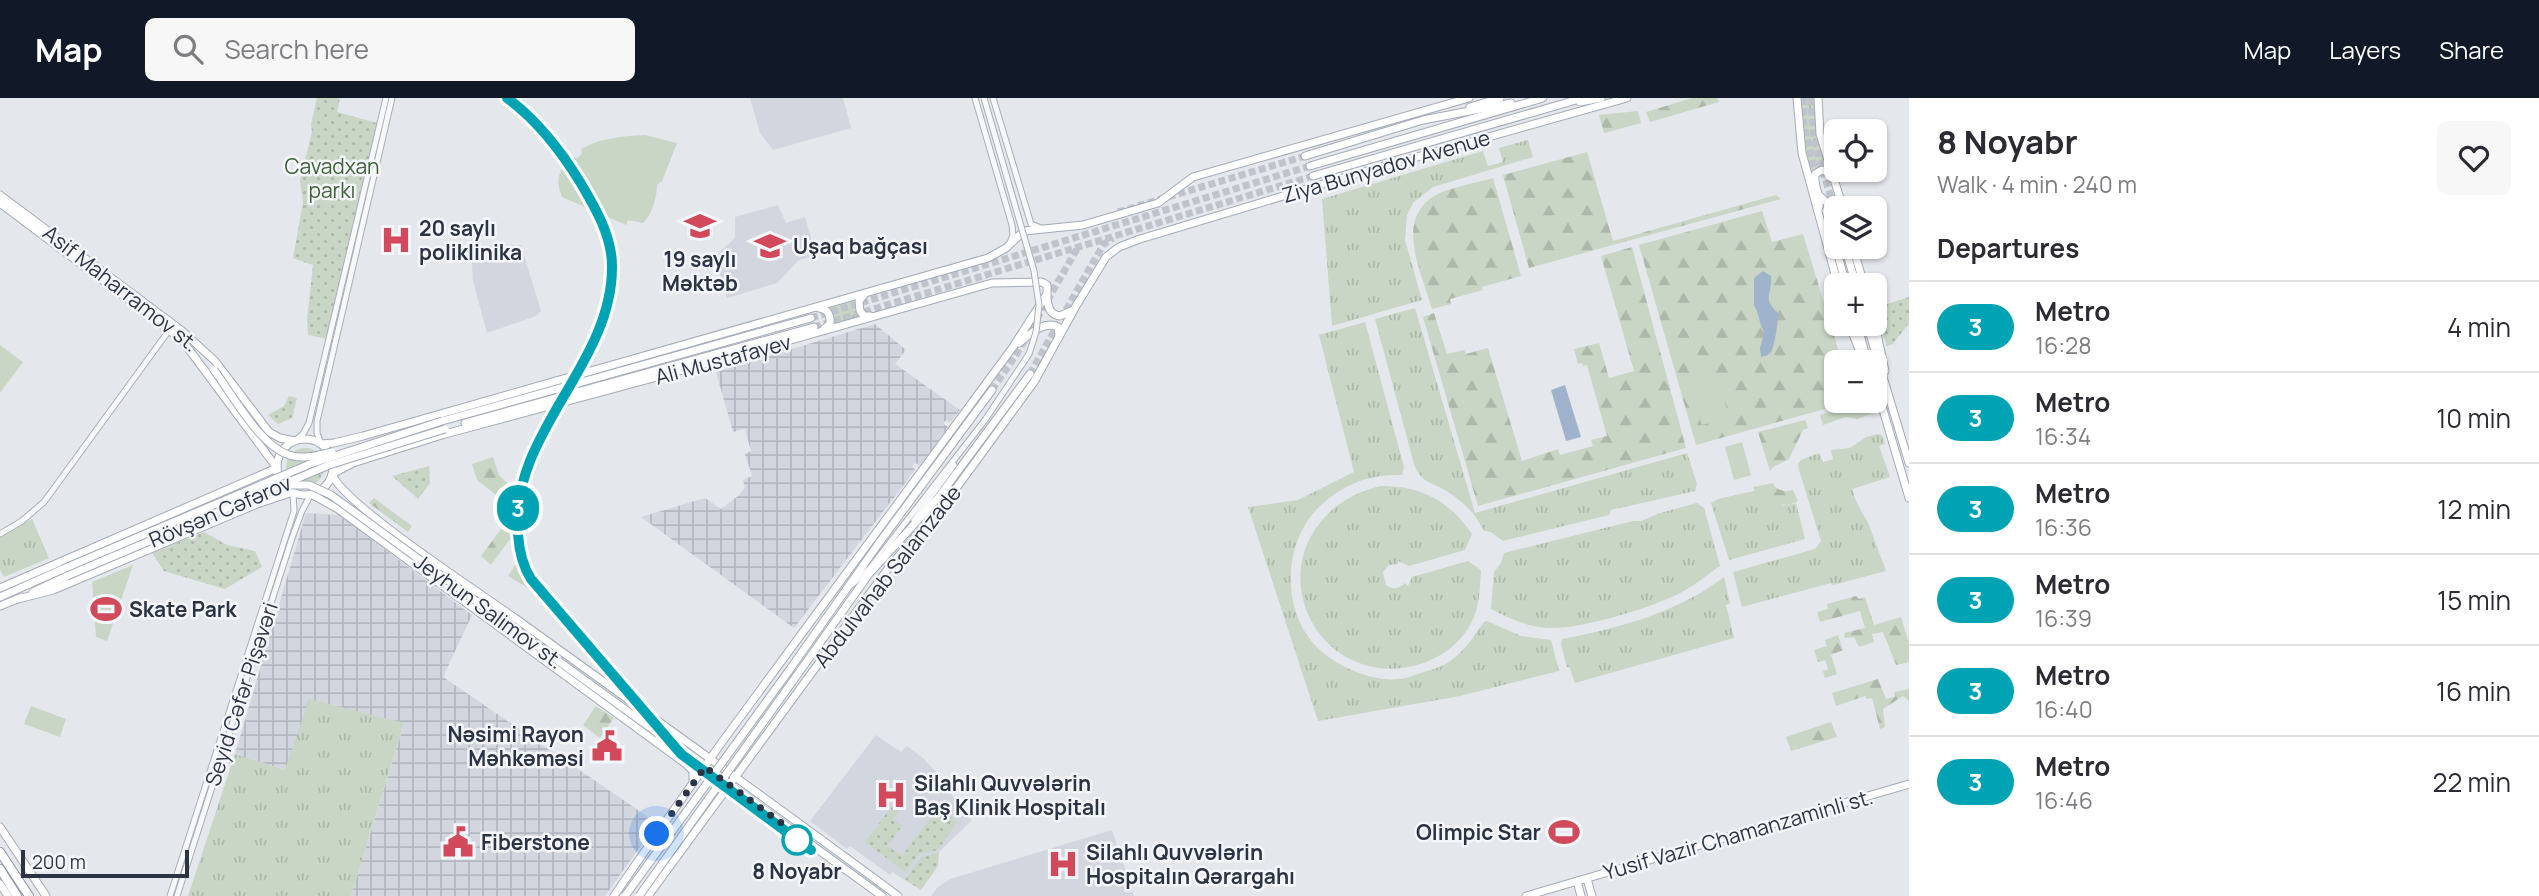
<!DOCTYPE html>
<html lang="en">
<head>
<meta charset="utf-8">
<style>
	body { margin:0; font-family:Manrope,sans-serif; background:#f7f7f7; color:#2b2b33; height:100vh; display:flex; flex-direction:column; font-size:26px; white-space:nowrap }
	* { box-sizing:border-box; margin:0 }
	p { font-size:23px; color:#7c7c81 }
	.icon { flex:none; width:38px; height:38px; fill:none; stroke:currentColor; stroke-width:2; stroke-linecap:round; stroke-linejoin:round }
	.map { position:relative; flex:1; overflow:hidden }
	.side { display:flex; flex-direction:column; background:#fff; width:630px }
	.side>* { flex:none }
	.badge { padding:0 14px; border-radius:23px; font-size:24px; line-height:46px }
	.controls { position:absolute; left:1824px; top:21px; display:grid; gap:14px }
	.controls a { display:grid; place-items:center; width:63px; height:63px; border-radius:10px; background:#fff; box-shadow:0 2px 5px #0004; font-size:35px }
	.scale { position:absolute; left:21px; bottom:18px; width:168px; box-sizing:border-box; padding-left:7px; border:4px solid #2b3445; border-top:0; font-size:19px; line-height:24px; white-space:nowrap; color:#2b3445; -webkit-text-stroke:5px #f4f6f9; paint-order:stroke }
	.you { position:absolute; width:35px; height:35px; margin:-18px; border:5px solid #fff; border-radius:50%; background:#1a73e8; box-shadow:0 0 0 10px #1a73e833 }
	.map>.badge { position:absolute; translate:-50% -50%; box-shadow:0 0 0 4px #fff }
	h2 { padding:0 28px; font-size:26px; line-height:63px }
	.round { display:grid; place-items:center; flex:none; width:74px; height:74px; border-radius:10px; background:#f7f7f7 }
	.summary { display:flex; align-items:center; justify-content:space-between; height:119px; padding:0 28px }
	h1 { font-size:33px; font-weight:700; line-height:52px }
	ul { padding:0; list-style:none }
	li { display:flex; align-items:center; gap:21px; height:91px; padding:0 28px; border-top:2px solid #e1e1e2 }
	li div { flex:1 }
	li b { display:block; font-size:26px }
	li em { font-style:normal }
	li .badge { min-width:77px; font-weight:700; text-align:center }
	header { display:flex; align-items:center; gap:42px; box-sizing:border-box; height:98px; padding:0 35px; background:#111827; color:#fff }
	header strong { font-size:33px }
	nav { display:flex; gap:38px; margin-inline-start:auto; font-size:24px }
	.search { width:490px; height:63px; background:#f7f7f7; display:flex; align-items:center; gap:18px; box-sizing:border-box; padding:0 24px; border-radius:10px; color:#7c7c81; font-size:26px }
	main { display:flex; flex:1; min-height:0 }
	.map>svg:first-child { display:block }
	.built { fill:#d2d6de }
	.industrial { fill:url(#industrial-grid) }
	.grass { fill:url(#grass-tufts) }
	.forest { fill:url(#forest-firs) }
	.park { fill:url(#park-dots) }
	.pitch { fill:#c9d6c5 }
	.water { fill:#9fb4cc }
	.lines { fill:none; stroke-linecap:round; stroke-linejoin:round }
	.major-tunnel { stroke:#bfc3cb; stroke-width:7; stroke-dasharray:7 3.5; stroke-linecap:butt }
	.minor-casing { stroke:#a9aeb7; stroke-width:7 }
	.major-casing { stroke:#a3abb8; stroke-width:9 }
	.highway-casing { stroke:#8b94a3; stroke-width:10 }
	.minor { stroke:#f7f8fa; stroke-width:5 }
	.major { stroke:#fff; stroke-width:7 }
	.highway { stroke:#fff; stroke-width:8 }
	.minor-bridge-casing { stroke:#a9aeb7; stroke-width:7; stroke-linecap:butt }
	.major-bridge-casing { stroke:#a3abb8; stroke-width:9; stroke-linecap:butt }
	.minor-bridge { stroke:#f7f8fa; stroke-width:5 }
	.major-bridge { stroke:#fff; stroke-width:7 }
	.line-casing { stroke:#fff; stroke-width:16 }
	.line { stroke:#00a3b4; stroke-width:10 }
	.walk { stroke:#2b3445; stroke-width:7; stroke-dasharray:0 12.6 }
	.stop-dot { fill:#fff; stroke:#00a3b4; stroke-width:3.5 }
	.labels { text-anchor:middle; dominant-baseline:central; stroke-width:5; stroke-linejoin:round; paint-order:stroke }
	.park-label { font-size:21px; fill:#3f6138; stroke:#f4f6f9 }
	.street-label { font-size:21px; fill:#2b3445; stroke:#f4f6f9 }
	.poi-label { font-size:21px; font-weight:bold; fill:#2b3445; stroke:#f4f6f9; text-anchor:start }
	.stop-label { font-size:21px; font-weight:bold; fill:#2b3445; stroke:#f4f6f9 }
</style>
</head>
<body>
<header>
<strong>Map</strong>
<div class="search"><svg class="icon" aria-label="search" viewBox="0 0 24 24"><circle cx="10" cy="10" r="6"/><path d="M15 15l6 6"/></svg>Search here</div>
<nav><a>Map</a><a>Layers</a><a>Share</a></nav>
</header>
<main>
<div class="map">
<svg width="1909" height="798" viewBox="0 0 1909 798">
	<defs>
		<pattern id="industrial-grid" width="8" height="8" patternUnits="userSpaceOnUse" patternTransform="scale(1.75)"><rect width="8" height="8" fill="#d2d6de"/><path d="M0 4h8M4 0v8" fill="none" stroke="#b4b8c0"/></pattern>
		<pattern id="grass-tufts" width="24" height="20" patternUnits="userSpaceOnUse" patternTransform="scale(1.75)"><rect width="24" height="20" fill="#c9d6c5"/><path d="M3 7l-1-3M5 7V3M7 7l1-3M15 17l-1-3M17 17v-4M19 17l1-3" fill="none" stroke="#adb8ab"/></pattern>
		<pattern id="forest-firs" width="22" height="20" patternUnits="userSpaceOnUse" patternTransform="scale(1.75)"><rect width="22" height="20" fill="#c9d6c5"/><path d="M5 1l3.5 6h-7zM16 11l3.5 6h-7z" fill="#adb8ab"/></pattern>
		<pattern id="park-dots" width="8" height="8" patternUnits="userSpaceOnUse" patternTransform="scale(1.75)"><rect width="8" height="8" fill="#c9d6c5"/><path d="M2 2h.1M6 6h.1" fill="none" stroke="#adb8ab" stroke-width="1.8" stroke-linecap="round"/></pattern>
	</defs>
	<rect width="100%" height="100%" fill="#e4e7ec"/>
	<g class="built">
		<path d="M750,0H843L851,30L773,52L760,35Z"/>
		<path d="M778,107L786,125L805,119L816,157L799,162L777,185L727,200L714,159L735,140V119Z"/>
		<path d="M521,147L541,213L536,218L487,235L473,183L471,148Z"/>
		<path d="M876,637L901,654L907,648L924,661L942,681L962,713L972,722L939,754L921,759L905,782L892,774L890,777L850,748L847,751L810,723Z"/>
		<path d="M1112,732L1134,798H931L937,790L950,781Z"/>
	</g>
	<g class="industrial">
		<path d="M875,226L906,252L895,266L960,312L950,325L947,322L945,323L943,326L948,329L920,368L915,365L913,367L912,369L915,372L794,530L641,419L705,400L721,411L738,398L745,390L743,382L752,378L745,356L751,353L745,331L733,334L716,274Z"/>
		<path d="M306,415L339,417L472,517L443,579L657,725L605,798H351L404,626L285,672L235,656Z"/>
	</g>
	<g class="grass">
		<path d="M1800,0H1815V26L1826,69H1818L1812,75L1803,45Z"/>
		<path d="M1528,42L1533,59L1433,89L1413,105L1407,117L1405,142L1422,202L1332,228L1322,101L1483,53L1488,68L1503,64L1499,50Z"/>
		<path d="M852,202L857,219L835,226L830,209Z"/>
		<path d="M1415,210L1475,415L1687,355L1697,386L1695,393L1611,412L1609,417L1503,443L1491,434L1484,433C1476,417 1466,406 1451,396C1435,384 1421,387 1414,366L1375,221Z"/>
		<path d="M1365,224L1404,369L1402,377C1369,376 1344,386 1320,408C1282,444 1280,516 1320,552C1338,569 1374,584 1398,581C1407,581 1416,576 1424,574C1430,572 1438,570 1444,567C1462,557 1473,540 1484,524L1487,523L1521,538L1551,542L1559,573L1460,598L1318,623L1248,409L1298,402L1354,374L1319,237Z"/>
		<path d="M1860,303H1874L1875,314L1858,321L1846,319L1823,327L1820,317L1860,306Z"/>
		<path d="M1878,336L1882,337L1885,346L1879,348L1890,379L1852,391L1856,403L1869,427L1886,473L1833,487L1831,485L1742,509L1733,474L1815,451L1821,443L1799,372L1798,366L1801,362L1819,355L1823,364L1833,361L1831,352L1850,350L1866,339Z"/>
		<circle cx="305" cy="369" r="19"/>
		<path d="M1380,388C1421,387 1449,403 1472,436L1465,452L1409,468L1398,463V466L1389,467L1383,474L1386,487C1393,492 1399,491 1405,485L1408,488L1412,479L1468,463L1481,472C1480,488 1480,503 1474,519C1455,565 1394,583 1352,562C1307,541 1287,484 1310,440C1326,411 1349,396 1380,388Z"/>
		<path d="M1758,392L1783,408L1796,405L1805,441L1729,462L1711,405L1718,401Z"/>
		<path d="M1697,405L1704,410L1720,468C1708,476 1696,486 1684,493C1655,509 1580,532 1547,530C1528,529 1508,520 1491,511L1494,474L1501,465L1504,455L1633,423H1641L1660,415Z"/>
		<path d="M32,421L49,460L4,479L0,472V438Z"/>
		<path d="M1724,479L1730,505L1726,507L1734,540L1575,585L1570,570L1567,569L1561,547L1562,541C1619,530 1677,515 1724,479Z"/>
		<path d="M309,601L404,625L351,798H188L235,656L285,672Z"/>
	</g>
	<g class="forest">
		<path d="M1692,0H1717L1719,4L1650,24L1646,14Z"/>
		<path d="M1638,13L1641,25L1604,35L1599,17Z"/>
		<path d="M1587,54L1613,143L1776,97L1781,101L1529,170L1503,77Z"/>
		<path d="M1493,80L1521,178L1482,189L1483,192L1450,201L1451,206L1432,211C1421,173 1392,117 1440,95C1456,88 1476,85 1493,80Z"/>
		<path d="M1762,113L1772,144L1803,136L1842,264H1836V303H1853L1696,347L1639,147Z"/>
		<path d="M1632,149L1686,350L1478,408L1423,219L1434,215L1447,256L1464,252L1466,256L1488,250L1522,363L1558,351L1560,357L1593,348L1591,342L1607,338L1587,267L1583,268L1582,265L1578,266L1574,251L1599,245L1609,280L1634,273L1601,158Z"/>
		<path d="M1805,322L1808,330L1803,332L1789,361L1773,369L1770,373L1758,334Z"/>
		<path d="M493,359L499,377L516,394L505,404L477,382L472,366Z"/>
		<path d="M1773,385C1777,393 1784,394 1793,392L1798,403C1781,412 1771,405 1758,392L1755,393L1753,389Z"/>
		<path d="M374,400L412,428L408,434L369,405Z"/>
		<path d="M524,400L535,407L491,467L481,458Z"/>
		<path d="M1856,498L1859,501L1865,499L1874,527L1901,519L1909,545V564L1896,567L1883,534L1872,536L1874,544L1859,549L1854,539L1845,540L1844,535L1865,530L1860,513L1820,524L1817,514L1828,511L1827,506Z"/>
		<path d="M1838,537L1843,552L1831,557L1837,576L1825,580L1823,573L1828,571L1825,562L1818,564L1814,552L1827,548L1825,542Z"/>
		<path d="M1878,581L1886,601L1895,599L1894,594L1909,591V603L1903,598L1883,611L1885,629L1880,631L1872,600L1867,601L1865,598L1836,608L1832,595Z"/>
		<path d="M596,608L614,620L600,640L583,627Z"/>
		<path d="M1831,624L1837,639L1791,653L1786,639Z"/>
	</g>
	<g class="park">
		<path d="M317,0H340L337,14L377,25L327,241L308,237L307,222L313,167L293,160L303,104L300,82L312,34L311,26Z"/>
		<path d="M1909,199V225L1893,246L1887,248L1875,210Z"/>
		<path d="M289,298L297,300L292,320L278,326L268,317L284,308Z"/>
		<path d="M429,368L430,385L418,401L392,378Z"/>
		<path d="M204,434L227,447L255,453L262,469L225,491L164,473L152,455Z"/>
		<path d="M893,707L900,712L893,720L902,728L887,748L902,758L939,708L957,724L938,752L919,756L905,774L865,744Z"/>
		<path d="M939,754L938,768L921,792L905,782L921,759Z"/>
	</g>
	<g class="pitch">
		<path d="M645,37L677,45L662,83L657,87C657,99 652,117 643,125L628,122L626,127L562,99C555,82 559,70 572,59L578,60L582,55L581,51C601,40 622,38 645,37Z"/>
		<path d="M0,247L23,264L0,295Z"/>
		<path d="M1717,276L1729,319L1702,327L1689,284Z"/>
		<path d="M1742,344L1751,377L1734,382L1725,349Z"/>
		<path d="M516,466L536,479L528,490L508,478Z"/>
		<path d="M133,467L107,543L96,539L92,484Z"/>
		<path d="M31,608L66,621L60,639L24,626Z"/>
	</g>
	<g class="water">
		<path d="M1763,173L1771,178C1773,196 1761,199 1778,215C1779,222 1774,250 1771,254C1768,258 1765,258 1761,259L1760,250L1764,234C1758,224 1760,215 1754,208V180Z"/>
		<path d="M1565,287L1581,339L1566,343L1551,292Z"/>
	</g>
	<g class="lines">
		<g class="major-tunnel">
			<path d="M1804,0V27L1817,82"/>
			<path d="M1812,0C1809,38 1824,75 1834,110"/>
			<path d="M1118,114L1305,58"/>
			<path d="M811,220L1310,68"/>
			<path d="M814,229L1313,78"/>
			<path d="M1030,276L1092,166L1104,146L1113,140"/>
			<path d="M992,292L1016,257L1078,149"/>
		</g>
		<g class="minor-casing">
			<g id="minor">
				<path d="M975,0L1012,127L1013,137L1010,145"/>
				<path d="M993,0L1031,126L1041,130"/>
				<path d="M295,343L303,336L309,325L386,0"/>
				<path d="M321,346L317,335V323L392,0"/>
				<path d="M914,422L954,367"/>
				<path d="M0,436L22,423L44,404L170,231"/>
				<path d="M853,486L870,470L985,322"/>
				<path d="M170,798L294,413L293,394"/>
				<path d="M177,798L292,440L302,413L311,396"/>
			</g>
		</g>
		<g class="major-casing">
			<g id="major">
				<path d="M1797,0L1802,55L1838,187"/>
				<path d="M1818,0L1820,36L1843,110"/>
				<path d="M1580,4L1601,0"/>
				<path d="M1470,9L1500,0"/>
				<path d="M1305,58L1423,22L1511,5"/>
				<path d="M1310,68L1543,0"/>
				<path d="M1313,78L1583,0"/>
				<path d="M0,97L181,232L215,263L269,334L280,340L295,343"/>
				<path d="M1821,99C1826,105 1832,108 1838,104L1839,99"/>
				<path d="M0,105L182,242L277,370L0,490"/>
				<path d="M1818,113C1823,98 1813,90 1815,76L1822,72L1832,76"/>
				<path d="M1826,113L1846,187"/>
				<path d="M1845,149L1856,187"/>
				<path d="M1853,149L1864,187"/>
				<path d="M864,197L859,203L860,213L864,218H870"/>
				<path d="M1047,197C1047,207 1049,217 1060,218L1071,213"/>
				<path d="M819,210C828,211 831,218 830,226L824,231"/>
				<path d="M1874,222L1885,273"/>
				<path d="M1849,226L1864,264"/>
				<path d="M1857,226L1866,259"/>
				<path d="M1867,226L1909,365"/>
				<path d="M1019,245C1030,236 1044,222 1058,229L1059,238"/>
				<path d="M1874,281L1909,400"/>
				<path d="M442,323L811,220"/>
				<path d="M465,325L814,229"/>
				<circle cx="305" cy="369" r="28"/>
				<path d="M321,346L334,345L363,338L988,160L1006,150L1024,133L1083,127L1158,105L1193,79L1469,0"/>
				<path d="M311,396L338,411L686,666L693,673V683"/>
				<path d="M33,494L67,478"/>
				<path d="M0,499L63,471"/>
				<path d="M18,501L53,492L257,406L293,394"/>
				<path d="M0,508L22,499"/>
				<path d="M502,522L882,798"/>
				<path d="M788,574L879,445L992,292"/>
				<path d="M795,580L869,476L938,400L1030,276"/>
				<path d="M0,729L46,798"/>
				<path d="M1587,781L1592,798"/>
				<path d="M1577,783L1581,798"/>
				<path d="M0,786L8,798"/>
				<path d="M614,798C649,746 686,695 722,644L1013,249L1047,196V187L1042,184L992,185L720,262L445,336L353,365L332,376C343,406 481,496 515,520C643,612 771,704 898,798"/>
				<path d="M648,798L890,468L949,400L1034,284L1076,208L1106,159L1119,149L1140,141L1353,77L1627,0"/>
				<path d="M1526,798L1909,686"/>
			</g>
		</g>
		<g class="highway-casing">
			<g id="highway">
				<path d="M0,754L29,798"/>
				<path d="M0,771L17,798"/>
			</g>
		</g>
		<use href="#minor" class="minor"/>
		<use href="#major" class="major"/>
		<use href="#highway" class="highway"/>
		<g class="minor-bridge-casing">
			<path id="minor-bridge" d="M984,0L1034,173L1039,207L1036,234L1029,256L985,322"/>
		</g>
		<g class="major-bridge-casing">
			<g id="major-bridge">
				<path d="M214,272C232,296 260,348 289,357C303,362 319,357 332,354"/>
				<path d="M287,387H309L331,397L502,522"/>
				<path d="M63,471L310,366L442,323"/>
				<path d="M67,478L329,367L445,331"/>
				<path d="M625,798L788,574"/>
				<path d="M639,798L795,580"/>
			</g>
		</g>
		<use href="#minor-bridge" class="minor-bridge"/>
		<use href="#major-bridge" class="major-bridge"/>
	</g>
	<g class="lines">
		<g class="line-casing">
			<path id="line" d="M507,0C537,22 561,53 580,84C595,109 612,138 612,168C613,267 509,335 518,436C519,452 522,467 531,481L681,656L811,752"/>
		</g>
		<use href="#line" class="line"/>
		<path class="walk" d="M657,736L705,669L799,738L797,742"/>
	</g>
	<defs>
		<g id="school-bare" transform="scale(2.415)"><path d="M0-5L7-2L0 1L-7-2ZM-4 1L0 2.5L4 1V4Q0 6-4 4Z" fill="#d1495b" stroke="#f4f6f9" stroke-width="2.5" paint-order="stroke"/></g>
		<g id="hospital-bare" transform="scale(2.415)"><path d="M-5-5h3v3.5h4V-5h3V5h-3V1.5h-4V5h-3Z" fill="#d1495b" stroke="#f4f6f9" stroke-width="2.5" paint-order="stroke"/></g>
		<g id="stadium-bare" transform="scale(2.415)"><path d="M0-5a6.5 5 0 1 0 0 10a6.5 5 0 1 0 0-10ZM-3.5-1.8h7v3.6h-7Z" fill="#d1495b" stroke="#f4f6f9" stroke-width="2.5" paint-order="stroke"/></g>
		<g id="civic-bare" transform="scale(2.415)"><path d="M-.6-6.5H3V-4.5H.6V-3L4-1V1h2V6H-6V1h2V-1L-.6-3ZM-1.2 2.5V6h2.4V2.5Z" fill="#d1495b" stroke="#f4f6f9" stroke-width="2.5" paint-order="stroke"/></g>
	</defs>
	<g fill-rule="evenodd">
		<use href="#school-bare" x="700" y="128"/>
		<use href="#hospital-bare" x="396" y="142"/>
		<use href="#school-bare" x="770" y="148"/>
		<use href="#stadium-bare" x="106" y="511"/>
		<use href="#civic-bare" x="607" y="648"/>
		<use href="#hospital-bare" x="891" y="697"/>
		<use href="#stadium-bare" x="1564" y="734"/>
		<use href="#civic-bare" x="458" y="744"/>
		<use href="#hospital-bare" x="1063" y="766"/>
	</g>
	<circle class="stop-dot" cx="797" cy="742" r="14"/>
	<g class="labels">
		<g class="park-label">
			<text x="332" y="68">Cavadxan<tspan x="332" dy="24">parkı</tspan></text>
		</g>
		<g class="street-label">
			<text transform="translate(1386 68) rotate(-16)">Ziya Bunyadov Avenue</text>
			<text transform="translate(121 190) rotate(38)">Asif Maharramov st.</text>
			<text transform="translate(723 261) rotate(-15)">Ali Mustafayev</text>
			<text transform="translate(220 413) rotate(-23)">Rövşən Cəfərov</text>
			<text transform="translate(887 478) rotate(-52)">Abdulvahab Salamzade</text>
			<text transform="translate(489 513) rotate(36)">Jeyhun Salimov st.</text>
			<text transform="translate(241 596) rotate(-72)">Seyid Cəfər Pişəvəri</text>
			<text transform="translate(1738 736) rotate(-16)">Yusif Vazir Chamanzaminli st.</text>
		</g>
		<g class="poi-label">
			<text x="419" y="130">20 saylı<tspan x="419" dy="24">poliklinika</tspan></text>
			<text x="793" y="148">Uşaq bağçası</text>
			<text x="700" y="161" text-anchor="middle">19 saylı<tspan x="700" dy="24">Məktəb</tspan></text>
			<text x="129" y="511">Skate Park</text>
			<text x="584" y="636" text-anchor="end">Nəsimi Rayon<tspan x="584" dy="24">Məhkəməsi</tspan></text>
			<text x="914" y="685">Silahlı Quvvələrin<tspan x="914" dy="24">Baş Klinik Hospitalı</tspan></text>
			<text x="1541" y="734" text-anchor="end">Olimpic Star</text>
			<text x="481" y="744">Fiberstone</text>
			<text x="1086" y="754">Silahlı Quvvələrin<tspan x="1086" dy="24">Hospitalın Qərargahı</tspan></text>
		</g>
		<g class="stop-label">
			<text x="797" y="773">8 Noyabr</text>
		</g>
	</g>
</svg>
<div class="controls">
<a><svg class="icon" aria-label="locate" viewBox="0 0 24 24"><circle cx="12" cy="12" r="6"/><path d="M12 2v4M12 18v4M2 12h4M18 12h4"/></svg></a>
<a><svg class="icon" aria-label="layers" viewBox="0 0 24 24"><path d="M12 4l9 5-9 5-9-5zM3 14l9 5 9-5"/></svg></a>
<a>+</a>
<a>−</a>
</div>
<div class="scale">200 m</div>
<div class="you" style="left:657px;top:736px"></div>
<b class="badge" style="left:518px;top:410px;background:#00a3b4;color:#fff">3</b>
</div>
<section class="side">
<div class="summary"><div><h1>8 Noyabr</h1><p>Walk · 4 min · 240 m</p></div><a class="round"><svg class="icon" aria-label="heart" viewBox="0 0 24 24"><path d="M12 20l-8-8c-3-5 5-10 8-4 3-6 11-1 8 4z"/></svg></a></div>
<h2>Departures</h2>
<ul>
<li><span class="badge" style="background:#00a3b4;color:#fff">3</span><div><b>Metro</b><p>16:28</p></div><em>4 min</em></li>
<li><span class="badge" style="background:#00a3b4;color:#fff">3</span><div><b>Metro</b><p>16:34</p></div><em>10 min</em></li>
<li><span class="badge" style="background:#00a3b4;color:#fff">3</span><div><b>Metro</b><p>16:36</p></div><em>12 min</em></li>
<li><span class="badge" style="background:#00a3b4;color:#fff">3</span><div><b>Metro</b><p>16:39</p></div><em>15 min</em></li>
<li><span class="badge" style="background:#00a3b4;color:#fff">3</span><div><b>Metro</b><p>16:40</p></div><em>16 min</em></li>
<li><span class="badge" style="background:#00a3b4;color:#fff">3</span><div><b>Metro</b><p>16:46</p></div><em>22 min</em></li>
</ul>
</section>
</main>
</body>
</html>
